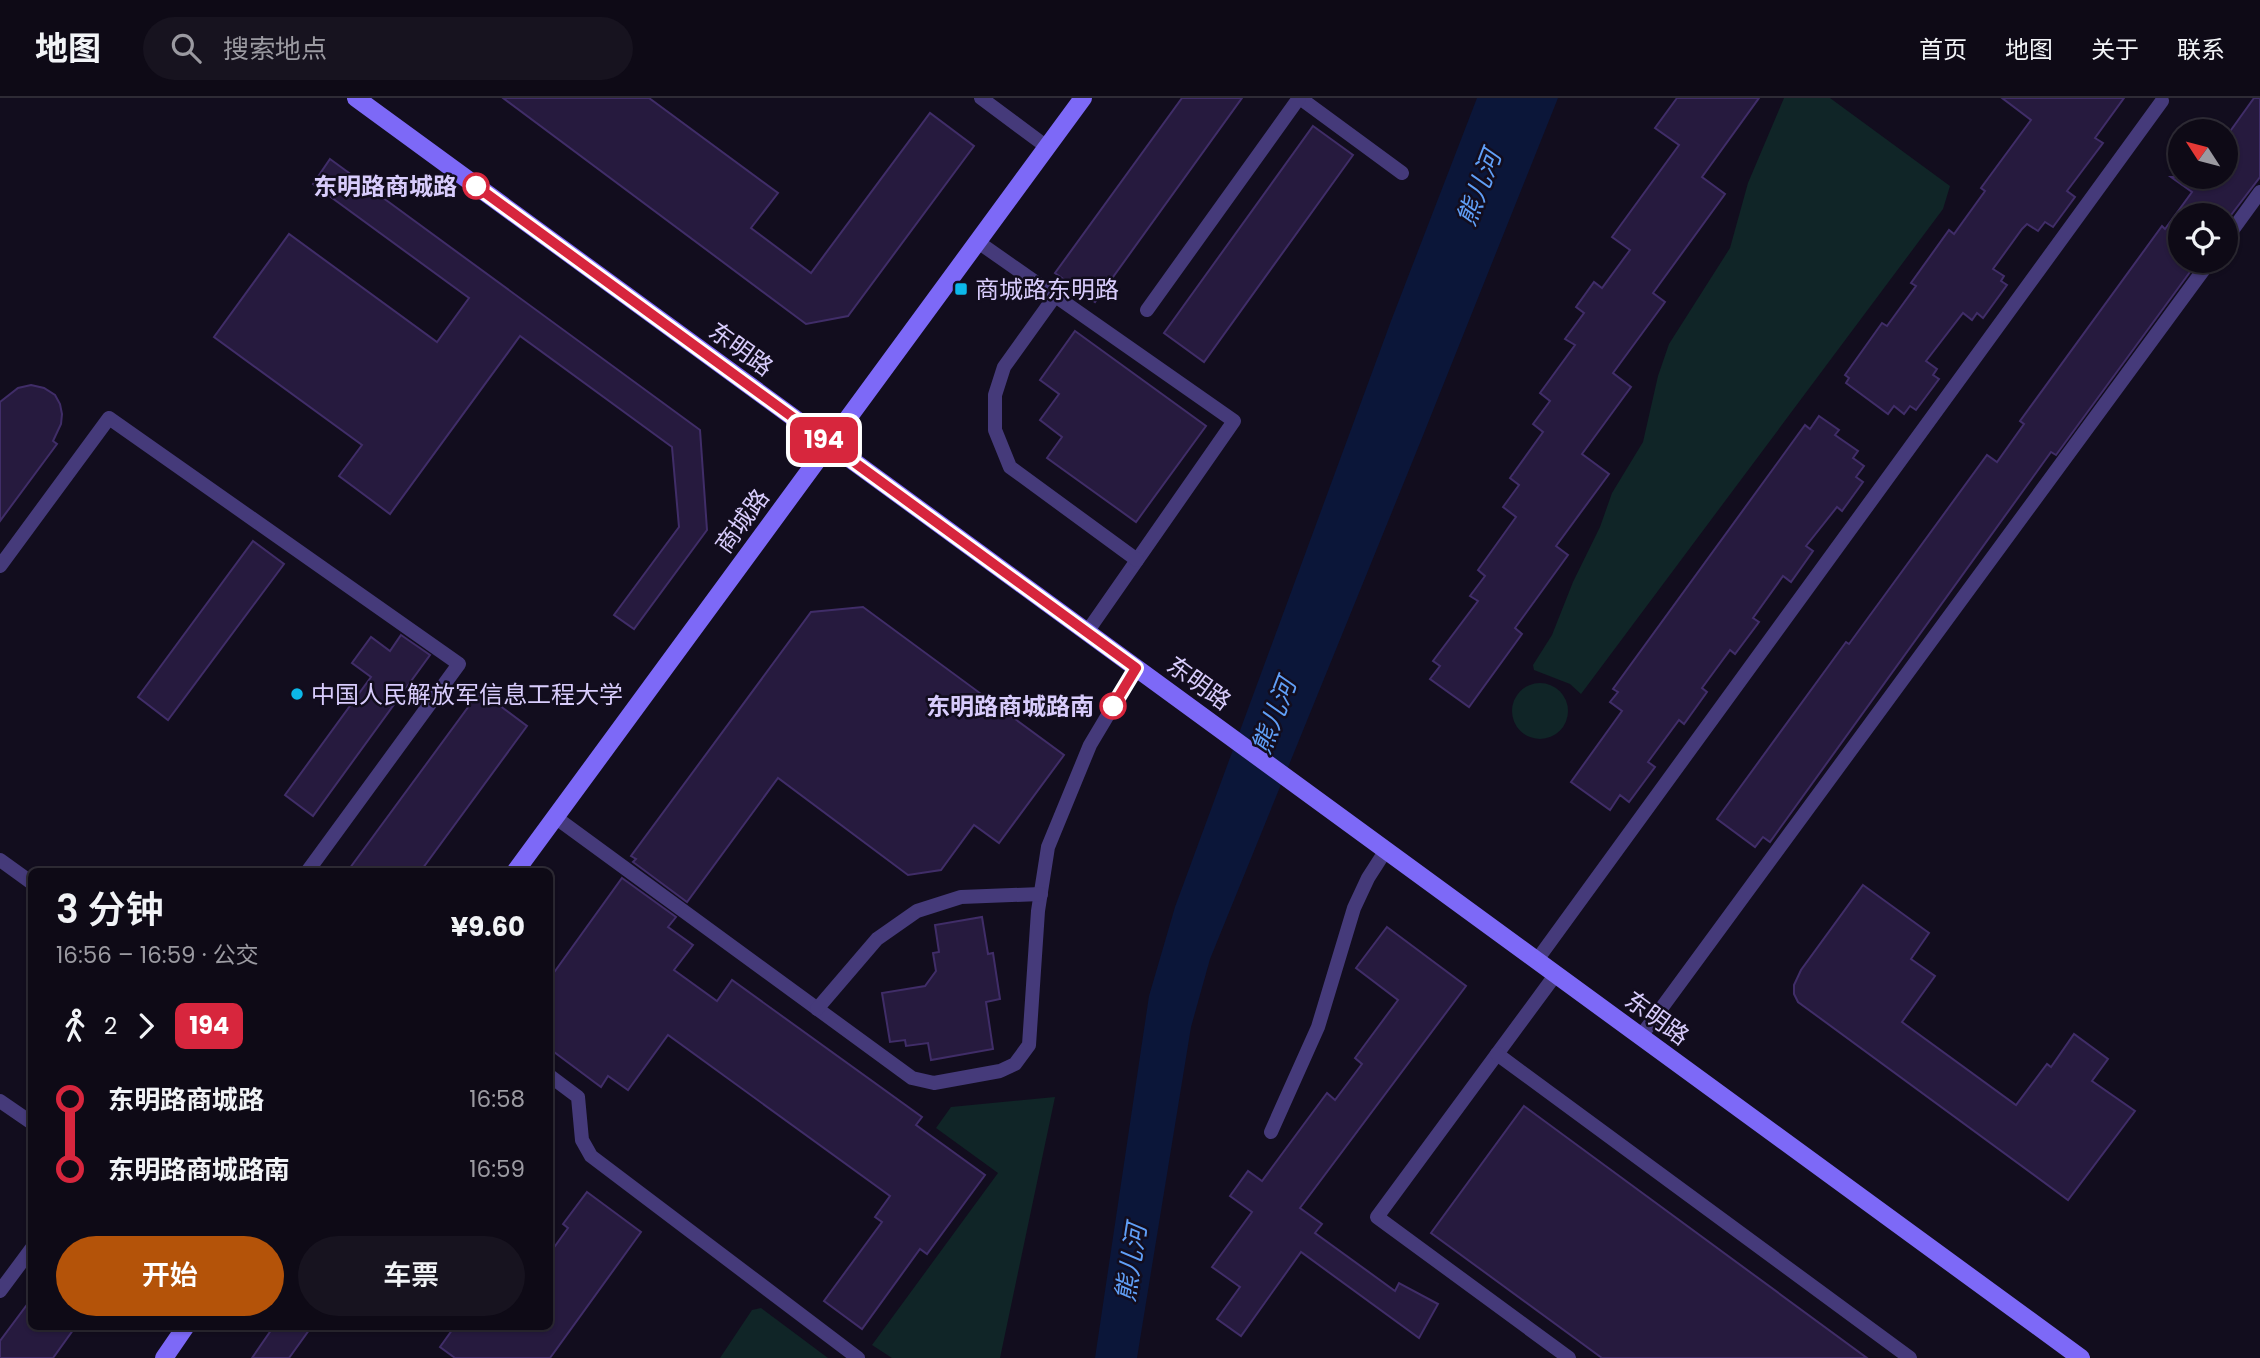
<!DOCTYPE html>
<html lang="zh">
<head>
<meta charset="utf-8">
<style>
	body { margin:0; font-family:Poppins,"Noto Sans SC",sans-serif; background:#17131f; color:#f1f3f6; height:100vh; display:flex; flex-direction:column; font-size:26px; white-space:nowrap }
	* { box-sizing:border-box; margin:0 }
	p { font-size:23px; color:#9b9aa1 }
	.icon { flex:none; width:38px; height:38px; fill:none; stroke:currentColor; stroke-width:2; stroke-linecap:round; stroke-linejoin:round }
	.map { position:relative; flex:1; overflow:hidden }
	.details { position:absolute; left:28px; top:770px; width:525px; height:462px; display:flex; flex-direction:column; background:#0e0a16; border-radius:10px; box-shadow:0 2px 5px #0004,0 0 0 2px #2e2b35 }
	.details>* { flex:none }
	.badge { padding:0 14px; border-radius:10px; font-size:24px; line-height:46px }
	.needle { width:46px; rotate:306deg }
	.tools { position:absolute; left:2168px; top:21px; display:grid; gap:14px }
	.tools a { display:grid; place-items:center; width:70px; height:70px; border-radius:50%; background:#0e0a16; box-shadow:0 2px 5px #0004,0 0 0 2px #2e2b35; font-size:35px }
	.map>.badge { position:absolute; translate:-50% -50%; box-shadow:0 0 0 4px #fff }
	.legs { display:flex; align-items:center; gap:10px; height:77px; padding:0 28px; font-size:23px }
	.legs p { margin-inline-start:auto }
	.overview { display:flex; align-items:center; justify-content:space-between; height:119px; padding:0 28px }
	h1 { font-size:38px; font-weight:600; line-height:52px }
	.primary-button { display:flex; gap:14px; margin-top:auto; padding:14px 28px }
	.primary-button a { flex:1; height:80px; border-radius:42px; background:#b45309; color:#fff; font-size:28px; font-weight:600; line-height:80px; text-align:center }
	.primary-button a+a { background:#17131f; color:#f1f3f6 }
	ul { padding:0 28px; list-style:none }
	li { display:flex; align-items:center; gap:24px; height:70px; font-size:26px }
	li i { display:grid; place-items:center; width:10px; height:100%; margin:0 9px; background:currentColor }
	li i::after { content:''; width:18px; height:18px; margin:-9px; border:5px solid; border-radius:50%; background:#0e0a16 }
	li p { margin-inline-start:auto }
	li:first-child i { background:linear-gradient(#0000 50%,currentColor 0) }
	li:last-child i { background:linear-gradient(currentColor 50%,#0000 0) }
	header { display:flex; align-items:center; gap:42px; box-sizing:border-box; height:98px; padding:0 35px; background:#0e0a16; border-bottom:2px solid #2e2b35 }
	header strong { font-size:33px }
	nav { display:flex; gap:38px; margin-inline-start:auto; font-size:24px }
	.search { width:490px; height:63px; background:#17131f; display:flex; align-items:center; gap:18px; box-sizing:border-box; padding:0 24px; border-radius:38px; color:#9b9aa1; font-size:26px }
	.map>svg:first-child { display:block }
	.green { fill:#102527 }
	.water { fill:#0b1639 }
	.building { fill:#261a3e; stroke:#402d68; stroke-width:2 }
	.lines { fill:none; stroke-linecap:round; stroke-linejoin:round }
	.lane { stroke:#453a7a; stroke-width:14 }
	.secondary { stroke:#7d69f7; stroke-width:18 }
	.line-1-casing { stroke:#fff; stroke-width:16 }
	.line-1 { stroke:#d7263d; stroke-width:10 }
	.stop-1-dot { fill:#fff; stroke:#d7263d; stroke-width:3.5 }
	.poi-dot { fill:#0cb8e9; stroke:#120d1e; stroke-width:2.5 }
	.labels { text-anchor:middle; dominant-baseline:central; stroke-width:5; stroke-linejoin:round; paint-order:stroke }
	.stop-label { font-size:24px; font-weight:bold; fill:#d8ccfc; stroke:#120d1e; text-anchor:end }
	.poi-label { font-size:24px; fill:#d8ccfc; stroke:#120d1e; text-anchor:start }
	.street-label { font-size:24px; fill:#d8ccfc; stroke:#120d1e }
	.water-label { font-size:26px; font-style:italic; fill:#609ff7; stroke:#120d1e }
</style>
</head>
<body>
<header>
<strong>地图</strong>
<div class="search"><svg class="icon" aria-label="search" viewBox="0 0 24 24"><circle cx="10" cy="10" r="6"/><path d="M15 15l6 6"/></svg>搜索地点</div>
<nav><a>首页</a><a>地图</a><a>关于</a><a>联系</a></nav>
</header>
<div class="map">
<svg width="2260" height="1260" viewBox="0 0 2260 1260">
	<rect width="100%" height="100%" fill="#120d1e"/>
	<g class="green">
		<path d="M1784,0H1830L1950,88L1943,111L1581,596L1570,586L1534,572L1533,567L1552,537L1573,484L1600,429L1612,395L1643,344L1658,278L1669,246L1730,150L1748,85Z"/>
		<circle cx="1540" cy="613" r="28"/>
		<path d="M1055,999L1000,1260H892L872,1247L998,1075L936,1030L951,1009Z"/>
		<path d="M761,1210L828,1260H720L752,1212Z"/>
	</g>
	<path class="water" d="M1477,0H1558L1422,340L1210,861L1191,929L1137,1260H1095L1149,898L1175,809L1391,223Z"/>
	<g class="building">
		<path d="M503,0H649L778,95L751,130L811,175L930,15L974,48L848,218L806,226Z"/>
		<path d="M1182,0H1242L1095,204L1055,175Z"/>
		<path d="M1677,0H1759L1702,79L1725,96L1653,195L1665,204L1613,275L1631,289L1582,356L1609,376L1556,448L1568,457L1515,530L1522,536L1469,609L1430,581L1440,568L1433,563L1478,503L1470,498L1485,478L1478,472L1516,419L1503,409L1519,387L1510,380L1543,334L1533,326L1550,303L1540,295L1575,247L1565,241L1584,215L1576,209L1594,184L1602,190L1630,152L1612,139L1679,47L1655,30Z"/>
		<path d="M2002,0H2124L2095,40L2103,45L2067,93L2075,99L2053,129L2045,124L2038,133L2027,126L2022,131L1993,171L2004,178L2001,183L2007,187L1983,220L1977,215L1972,222L1963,215L1926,263L1937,271L1933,277L1939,281L1916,312L1910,308L1904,316L1894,308L1888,316L1846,285L1849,280L1845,277L1882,225L1887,228L1916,188L1911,185L1949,132L1954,136L1985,93L1981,90L2031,22Z"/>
		<path d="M2254,0H2260V79L2231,117H2180V163H2198L2056,357L2051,354L1770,744L1763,739L1755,749L1717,721L1846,544L1849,546L1987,357L1997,364L2024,326L2020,323L2162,128L2165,131L2192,94L2171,79H2226V39Z"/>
		<path d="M1313,28L1353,57L1204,264L1164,235Z"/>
		<path d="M330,61L700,332L707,432L634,531L614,517L679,429L672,349L520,238L390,416L339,378L362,347L214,239L289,136L437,244L469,200L313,86Z"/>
		<path d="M1075,233L1206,328L1136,424L1047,360L1062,339L1040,322L1059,296L1040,282Z"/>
		<path d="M31,287L44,290L55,297L60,306L62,316L61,326L53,343L57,346L0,423V304L18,290Z"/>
		<path d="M1819,318L1839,332L1835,337L1858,353L1853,360L1864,368L1856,379L1863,384L1842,413L1837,409L1806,448L1813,453L1791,484L1783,478L1753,520L1759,524L1735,556L1730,552L1702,590L1707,594L1684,626L1679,622L1648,664L1655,669L1629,704L1620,697L1610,712L1571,684L1622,613L1610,604L1618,594L1613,591L1805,327L1810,331Z"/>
		<path d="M253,443L284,466L168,622L138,599Z"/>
		<path d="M863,509L1064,657L999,745L974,727L941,772L908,777L778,680L687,804L633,764L636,761L631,758L811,514Z"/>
		<path d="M401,537L430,557L313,718L285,697L371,579L352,565L371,539L390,553Z"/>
		<path d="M480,593L527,628L420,774H347Z"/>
		<path d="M622,780L676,819L668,829L693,847L674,872L717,903L732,882L922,1019L916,1027L985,1077L927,1156L920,1151L862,1231L824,1203L882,1124L875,1119L890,1098L668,937L628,992L608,978L601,989L550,951V880Z"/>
		<path d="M1863,787L1929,835L1911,861L1935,878L1902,924L2016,1007L2047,966L2051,969L2074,936L2108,961L2092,983L2135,1013L2068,1102L1798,904L1794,896V887L1801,872Z"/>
		<path d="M982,819L988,856L993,855L1000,901L986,904L993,951L931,962L928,945L906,948L905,942L890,944L882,895L925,888L936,873L933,855L939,854L935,827Z"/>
		<path d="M1387,829L1466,888L1300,1110L1322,1126L1315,1135L1395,1193L1399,1185L1438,1206L1419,1240L1301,1154L1241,1238L1217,1221L1240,1189L1212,1169L1252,1114L1230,1098L1248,1073L1262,1083L1327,995L1335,1002L1362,966L1355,960L1398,902L1356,870Z"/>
		<path d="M1524,1008L1562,1036L1867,1260H1602L1431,1135Z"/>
		<path d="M587,1094L641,1134L550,1260H455L440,1249L455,1228H550V1155L568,1130L563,1126Z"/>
		<path d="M32,1200V1228H76L53,1260H0V1243Z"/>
		<path d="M274,1228H312L289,1260H252Z"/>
	</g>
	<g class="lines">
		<g class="lane">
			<path d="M981,0L1047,49"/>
			<path d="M1300,0L1402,75"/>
			<path d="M2226,141L2260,94"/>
			<path d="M978,144L1234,323L1087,534"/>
			<path d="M1055,198L1004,269L995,297V332L1010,369L1137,462"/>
			<path d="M1147,212L1299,0"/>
			<path d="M0,468L109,320L459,566L307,774"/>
			<path d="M555,719L912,980L934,985L1000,973L1015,966L1029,947L1038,813L1048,749L1090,647L1136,570"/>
			<path d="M0,762L32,785"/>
			<path d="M1537,862L2162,3"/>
			<path d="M1556,876L1377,1119L1569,1260"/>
			<path d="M817,911L877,841L917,813L961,799L1041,796"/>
			<path d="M1641,938L2210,163"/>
			<path d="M1497,956L1910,1260"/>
			<path d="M550,978L578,999L582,1042L591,1058L858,1260"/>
			<path d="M0,1003L32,1025"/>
			<path d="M1271,1034L1318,929L1354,810L1368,780L1386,752"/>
			<path d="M0,1193L32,1150"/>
		</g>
		<g class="secondary">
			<path d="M356,0L2081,1260"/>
			<path d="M515,774L1083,0"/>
			<path d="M164,1260L186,1228"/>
		</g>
	</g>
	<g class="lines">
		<g class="line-1-casing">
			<path id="line-1" d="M476,88L1136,570L1113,608"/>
		</g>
		<use href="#line-1" class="line-1"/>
	</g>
	<g class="stop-1-dot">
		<circle cx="476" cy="88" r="12"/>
		<circle cx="1113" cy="608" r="12"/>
	</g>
	<g class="poi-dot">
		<rect x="954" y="184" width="14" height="14" rx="3.5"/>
		<circle cx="297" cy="596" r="7"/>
	</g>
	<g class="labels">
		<g class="stop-label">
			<text x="457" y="88">东明路商城路</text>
			<text x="1094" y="608">东明路商城路南</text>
		</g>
		<g class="poi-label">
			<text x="975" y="191">商城路东明路</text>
			<text x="311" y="596">中国人民解放军信息工程大学</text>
		</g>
		<g class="street-label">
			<text transform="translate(741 251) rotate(36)">东明路</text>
			<text transform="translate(742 423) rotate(-54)">商城路</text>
			<text transform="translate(1199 585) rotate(36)">东明路</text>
			<text transform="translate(1657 920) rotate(36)">东明路</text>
		</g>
		<g class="water-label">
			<text transform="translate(1479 90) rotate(-69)">熊儿河</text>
			<text transform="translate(1274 618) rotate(-69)">熊儿河</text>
			<text transform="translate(1131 1165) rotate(-81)">熊儿河</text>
		</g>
	</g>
</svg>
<div class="tools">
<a><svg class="needle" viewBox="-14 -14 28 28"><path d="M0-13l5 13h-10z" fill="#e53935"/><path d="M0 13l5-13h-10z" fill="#9b9aa1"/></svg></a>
<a><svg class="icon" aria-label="locate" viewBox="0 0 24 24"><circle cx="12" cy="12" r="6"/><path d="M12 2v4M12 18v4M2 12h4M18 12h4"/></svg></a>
</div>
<b class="badge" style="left:824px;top:342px;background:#d7263d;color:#fff">194</b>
<section class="details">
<div class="overview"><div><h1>3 分钟</h1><p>16:56 – 16:59 · 公交</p></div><b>¥9.60</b></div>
<div class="legs"><svg class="icon" aria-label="walk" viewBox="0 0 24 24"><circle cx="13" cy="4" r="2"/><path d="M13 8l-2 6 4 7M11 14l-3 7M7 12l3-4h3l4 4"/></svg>2<svg class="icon" aria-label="forward" viewBox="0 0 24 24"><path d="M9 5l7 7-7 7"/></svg><b class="badge" style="background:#d7263d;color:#fff">194</b></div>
<ul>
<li><i style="color:#d7263d"></i><b>东明路商城路</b><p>16:58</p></li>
<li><i style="color:#d7263d"></i><b>东明路商城路南</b><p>16:59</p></li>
</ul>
<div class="primary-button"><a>开始</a><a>车票</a></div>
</section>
</div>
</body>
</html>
